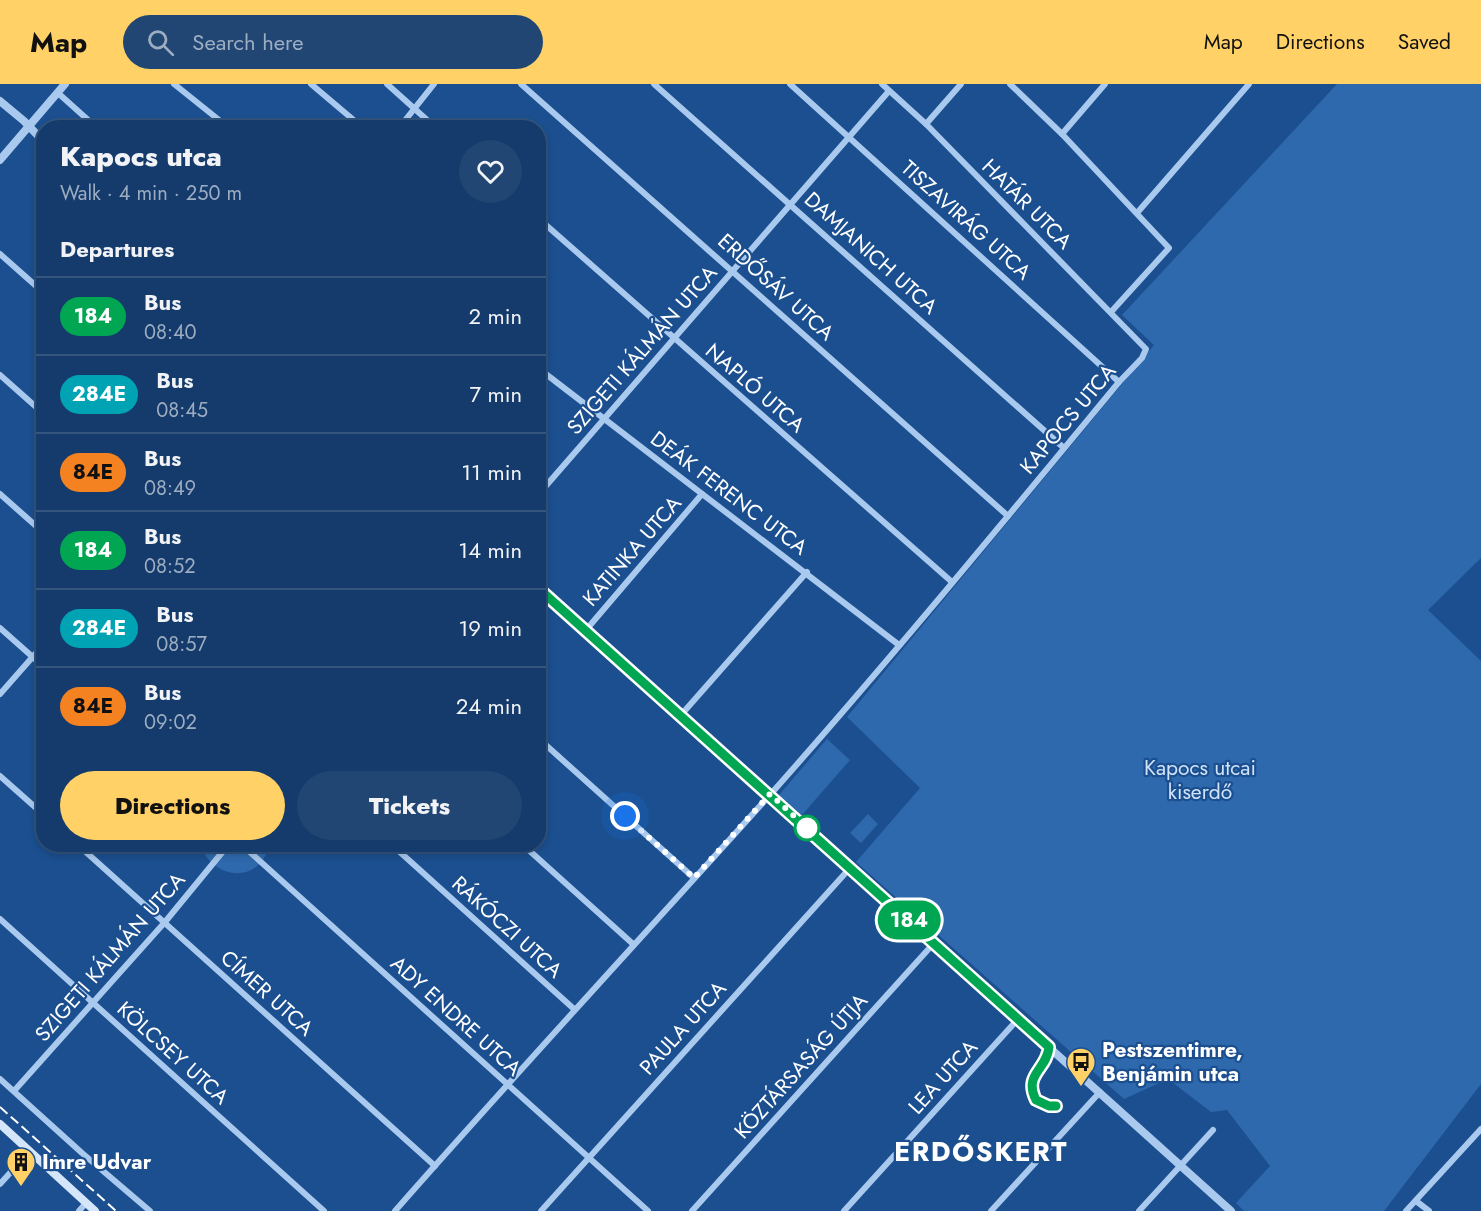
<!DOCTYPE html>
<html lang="en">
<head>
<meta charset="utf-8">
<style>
	body { margin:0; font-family:Jost,sans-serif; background:#214673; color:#f1f3f6; height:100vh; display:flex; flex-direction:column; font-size:22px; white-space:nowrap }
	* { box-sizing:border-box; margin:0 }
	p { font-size:20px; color:#9dadc1 }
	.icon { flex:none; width:33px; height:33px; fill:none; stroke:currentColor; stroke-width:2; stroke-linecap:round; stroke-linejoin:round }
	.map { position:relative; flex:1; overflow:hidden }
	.sheet { position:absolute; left:36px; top:36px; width:510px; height:732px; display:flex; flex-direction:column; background:#143b6b; border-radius:24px; box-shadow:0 3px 9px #0003,0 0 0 2px #33557e }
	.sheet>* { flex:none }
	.badge { padding:0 12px; border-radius:20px; font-size:21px; line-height:39px }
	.you { position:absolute; width:30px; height:30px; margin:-15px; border:4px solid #fff; border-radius:50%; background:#1a73e8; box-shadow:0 0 0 9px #1a73e833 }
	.map>.badge { position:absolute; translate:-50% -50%; box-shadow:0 0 0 3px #fff }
	h2 { padding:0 24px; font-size:22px; line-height:54px }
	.round { display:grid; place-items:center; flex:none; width:63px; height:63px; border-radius:32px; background:#214673 }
	.head { display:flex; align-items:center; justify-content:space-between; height:102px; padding:0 24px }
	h1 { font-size:28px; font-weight:800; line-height:45px }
	.button { display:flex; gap:12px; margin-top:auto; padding:12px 24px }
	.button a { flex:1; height:69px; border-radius:36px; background:#ffd166; color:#111; font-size:24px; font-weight:800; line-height:69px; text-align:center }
	.button a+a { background:#214673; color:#f1f3f6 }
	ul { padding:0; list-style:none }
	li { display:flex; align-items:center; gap:18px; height:78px; padding:0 24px; border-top:2px solid #33557e }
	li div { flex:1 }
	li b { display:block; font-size:22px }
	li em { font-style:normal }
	li .badge { min-width:66px; font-weight:700; text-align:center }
	header { display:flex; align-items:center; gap:36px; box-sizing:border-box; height:84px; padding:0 30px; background:#ffd166; color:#111 }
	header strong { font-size:28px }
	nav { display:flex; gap:33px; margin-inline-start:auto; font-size:21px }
	.search { width:420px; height:54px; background:#214673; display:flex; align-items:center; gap:15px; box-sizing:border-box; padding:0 21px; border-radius:33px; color:#9dadc1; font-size:22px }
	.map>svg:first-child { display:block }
	.green { fill:#2e69ad }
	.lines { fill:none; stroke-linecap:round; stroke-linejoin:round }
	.minor { stroke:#a9c9ee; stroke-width:6 }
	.tertiary { stroke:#a9c9ee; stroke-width:8 }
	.secondary { stroke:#d6e6fa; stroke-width:8 }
	.rail { stroke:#fff; stroke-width:2; stroke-dasharray:10 4.5; stroke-linecap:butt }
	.line-casing { stroke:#fff; stroke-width:14 }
	.line { stroke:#00a651; stroke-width:9 }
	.walk { stroke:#fff; stroke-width:6; stroke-dasharray:0 10.8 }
	.stop-dot { fill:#fff; stroke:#00a651; stroke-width:3 }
	.labels { text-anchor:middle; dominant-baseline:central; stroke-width:4.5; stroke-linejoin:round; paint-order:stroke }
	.street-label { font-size:21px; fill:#fff; stroke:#1b4f8f }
	.park-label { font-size:21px; fill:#cfe3fa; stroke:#1b4f8f }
	.poi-label { font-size:21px; font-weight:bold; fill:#fff; stroke:#1b4f8f; text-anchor:start }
	.district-label { font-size:27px; font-weight:bold; letter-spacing:1.5px; fill:#fff; stroke:#1b4f8f }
</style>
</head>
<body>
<header>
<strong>Map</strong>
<div class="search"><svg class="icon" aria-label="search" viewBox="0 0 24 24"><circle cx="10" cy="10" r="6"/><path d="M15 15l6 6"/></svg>Search here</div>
<nav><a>Map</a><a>Directions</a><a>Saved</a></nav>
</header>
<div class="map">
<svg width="1481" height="1127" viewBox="0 0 1481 1127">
	<rect width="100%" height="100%" fill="#1b4f8f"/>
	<g class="green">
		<path d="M1337,0H1481V474L1428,526L1481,577V1000L1384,1127H1244L1236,1119L1270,1082L1227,1026L1211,1028L1168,995L1124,1015L856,778L920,704L847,633L1154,261L1122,231Z"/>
		<path d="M827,655L850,676L802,731L779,711Z"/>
		<path d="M868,730L878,740L861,759L850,749Z"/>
		<path d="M201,761H269C261,800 212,797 201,761Z"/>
	</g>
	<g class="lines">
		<g class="minor">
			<path d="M174,0L229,44"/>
			<path d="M311,0L363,44"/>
			<path d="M387,0L436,44"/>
			<path d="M521,0L1008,432"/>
			<path d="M654,0L1064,364"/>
			<path d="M790,0L1119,298"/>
			<path d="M1010,0L1062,50L1169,164L1111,228"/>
			<path d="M58,9L97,44"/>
			<path d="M926,40L961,0"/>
			<path d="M399,44L434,0"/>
			<path d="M1062,50L1105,0"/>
			<path d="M1137,129L1249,0"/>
			<path d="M538,134L952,498"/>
			<path d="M0,170L44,209"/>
			<path d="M538,284L899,561"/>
			<path d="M0,291L44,330"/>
			<path d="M0,410L44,449"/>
			<path d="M538,411L889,7"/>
			<path d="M0,544L44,583"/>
			<path d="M586,546L702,410"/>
			<path d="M0,610L44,560"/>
			<path d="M681,631L807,488"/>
			<path d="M538,654L694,794"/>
			<path d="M0,692L44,731"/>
			<path d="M77,760L435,1082"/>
			<path d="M241,760L648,1127"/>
			<path d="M391,760L574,925"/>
			<path d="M522,760L633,860"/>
			<path d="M0,835L324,1127"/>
			<path d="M0,995L82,1069L150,1127"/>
			<path d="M14,1007L165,838L229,760"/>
			<path d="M0,1100L30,1067"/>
			<path d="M1416,1117L1429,1127"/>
			<path d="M79,1127L86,1119"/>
			<path d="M395,1127C518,987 644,851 769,712C889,577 1004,437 1119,298L1142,274L1146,265L926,40L882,0"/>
			<path d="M541,1127L850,784"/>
			<path d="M692,1127L934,859"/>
			<path d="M844,1127L1018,935"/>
			<path d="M991,1127L1100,1008"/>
			<path d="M1139,1127L1213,1046"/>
			<path d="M1406,1127L1481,1045"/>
		</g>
		<g class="tertiary">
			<path d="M0,17L24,37L44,58"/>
			<path d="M0,76L65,0"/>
			<path d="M538,504L1231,1127"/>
		</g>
		<path class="secondary" d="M0,1040L95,1127"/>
		<path class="rail" d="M0,1023L116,1127"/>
	</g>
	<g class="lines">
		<g class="line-casing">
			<path id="line" d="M538,504L1049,963C1047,986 1023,990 1036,1016L1049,1022H1056"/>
		</g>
		<use href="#line" class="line"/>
		<path class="walk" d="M625,732L694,794L770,710L807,744"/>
	</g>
	<defs>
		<g id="bus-pin" transform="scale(1.5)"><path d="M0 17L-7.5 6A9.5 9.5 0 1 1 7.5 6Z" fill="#ffd166" stroke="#1b4f8f"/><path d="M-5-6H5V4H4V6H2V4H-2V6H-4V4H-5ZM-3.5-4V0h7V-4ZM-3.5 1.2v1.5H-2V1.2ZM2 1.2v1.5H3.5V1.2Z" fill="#111"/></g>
		<g id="building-pin" transform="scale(1.5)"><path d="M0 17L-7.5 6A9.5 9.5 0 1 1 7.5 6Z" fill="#ffd166" stroke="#1b4f8f"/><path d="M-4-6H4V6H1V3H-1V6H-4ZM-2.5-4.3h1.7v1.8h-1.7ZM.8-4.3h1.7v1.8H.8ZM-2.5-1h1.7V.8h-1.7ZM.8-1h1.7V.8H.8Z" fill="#111"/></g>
	</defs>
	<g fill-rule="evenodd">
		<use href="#bus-pin" x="1081" y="978"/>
		<use href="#building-pin" x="21" y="1078"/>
	</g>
	<circle class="stop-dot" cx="807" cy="744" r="12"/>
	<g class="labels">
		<g class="street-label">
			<text transform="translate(1027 120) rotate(45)">HATÁR UTCA</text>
			<text transform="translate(966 136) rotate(42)">TISZAVIRÁG UTCA</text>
			<text transform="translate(871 169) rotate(42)">DAMJANICH UTCA</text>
			<text transform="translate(776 203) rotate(42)">ERDŐSÁV UTCA</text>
			<text transform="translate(642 266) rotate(-49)">SZIGETI KÁLMÁN UTCA</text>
			<text transform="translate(755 304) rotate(41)">NAPLÓ UTCA</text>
			<text transform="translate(1068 335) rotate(-50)">KAPOCS UTCA</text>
			<text transform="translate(729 409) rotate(37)">DEÁK FERENC UTCA</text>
			<text transform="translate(632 467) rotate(-49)">KATINKA UTCA</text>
			<text transform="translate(507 843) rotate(42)">RÁKÓCZI UTCA</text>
			<text transform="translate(110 873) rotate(-49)">SZIGETI KÁLMÁN UTCA</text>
			<text transform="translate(267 909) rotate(42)">CÍMER UTCA</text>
			<text transform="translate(456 932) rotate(42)">ADY ENDRE UTCA</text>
			<text transform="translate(683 944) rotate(-48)">PAULA UTCA</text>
			<text transform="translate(173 969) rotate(42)">KÖLCSEY UTCA</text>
			<text transform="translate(801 982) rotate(-48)">KÖZTÁRSASÁG ÚTJA</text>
			<text transform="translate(943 993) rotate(-48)">LEA UTCA</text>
		</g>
		<g class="park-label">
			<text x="1200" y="684">Kapocs utcai<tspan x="1200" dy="24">kiserdő</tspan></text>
		</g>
		<g class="poi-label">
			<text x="1102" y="966">Pestszentimre,<tspan x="1102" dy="24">Benjámin utca</tspan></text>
			<text x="42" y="1078">Imre Udvar</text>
		</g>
		<g class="district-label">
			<text x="981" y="1067">ERDŐSKERT</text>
		</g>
	</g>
</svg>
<div class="you" style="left:625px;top:732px"></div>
<b class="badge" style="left:909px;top:836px;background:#00a651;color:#fff">184</b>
<section class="sheet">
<div class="head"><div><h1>Kapocs utca</h1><p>Walk · 4 min · 250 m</p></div><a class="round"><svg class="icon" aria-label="heart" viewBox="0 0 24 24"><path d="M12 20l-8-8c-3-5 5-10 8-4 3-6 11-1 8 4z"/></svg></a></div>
<h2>Departures</h2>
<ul>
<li><span class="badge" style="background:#00a651;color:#fff">184</span><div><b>Bus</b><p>08:40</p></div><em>2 min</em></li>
<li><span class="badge" style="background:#00a3b4;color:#fff">284E</span><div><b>Bus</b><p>08:45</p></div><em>7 min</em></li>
<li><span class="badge" style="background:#f58220;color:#111">84E</span><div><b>Bus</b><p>08:49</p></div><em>11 min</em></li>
<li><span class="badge" style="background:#00a651;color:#fff">184</span><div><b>Bus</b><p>08:52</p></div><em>14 min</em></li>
<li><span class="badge" style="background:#00a3b4;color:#fff">284E</span><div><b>Bus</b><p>08:57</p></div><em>19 min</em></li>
<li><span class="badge" style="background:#f58220;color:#111">84E</span><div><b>Bus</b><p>09:02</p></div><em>24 min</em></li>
</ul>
<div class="button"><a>Directions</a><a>Tickets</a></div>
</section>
</div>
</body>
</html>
